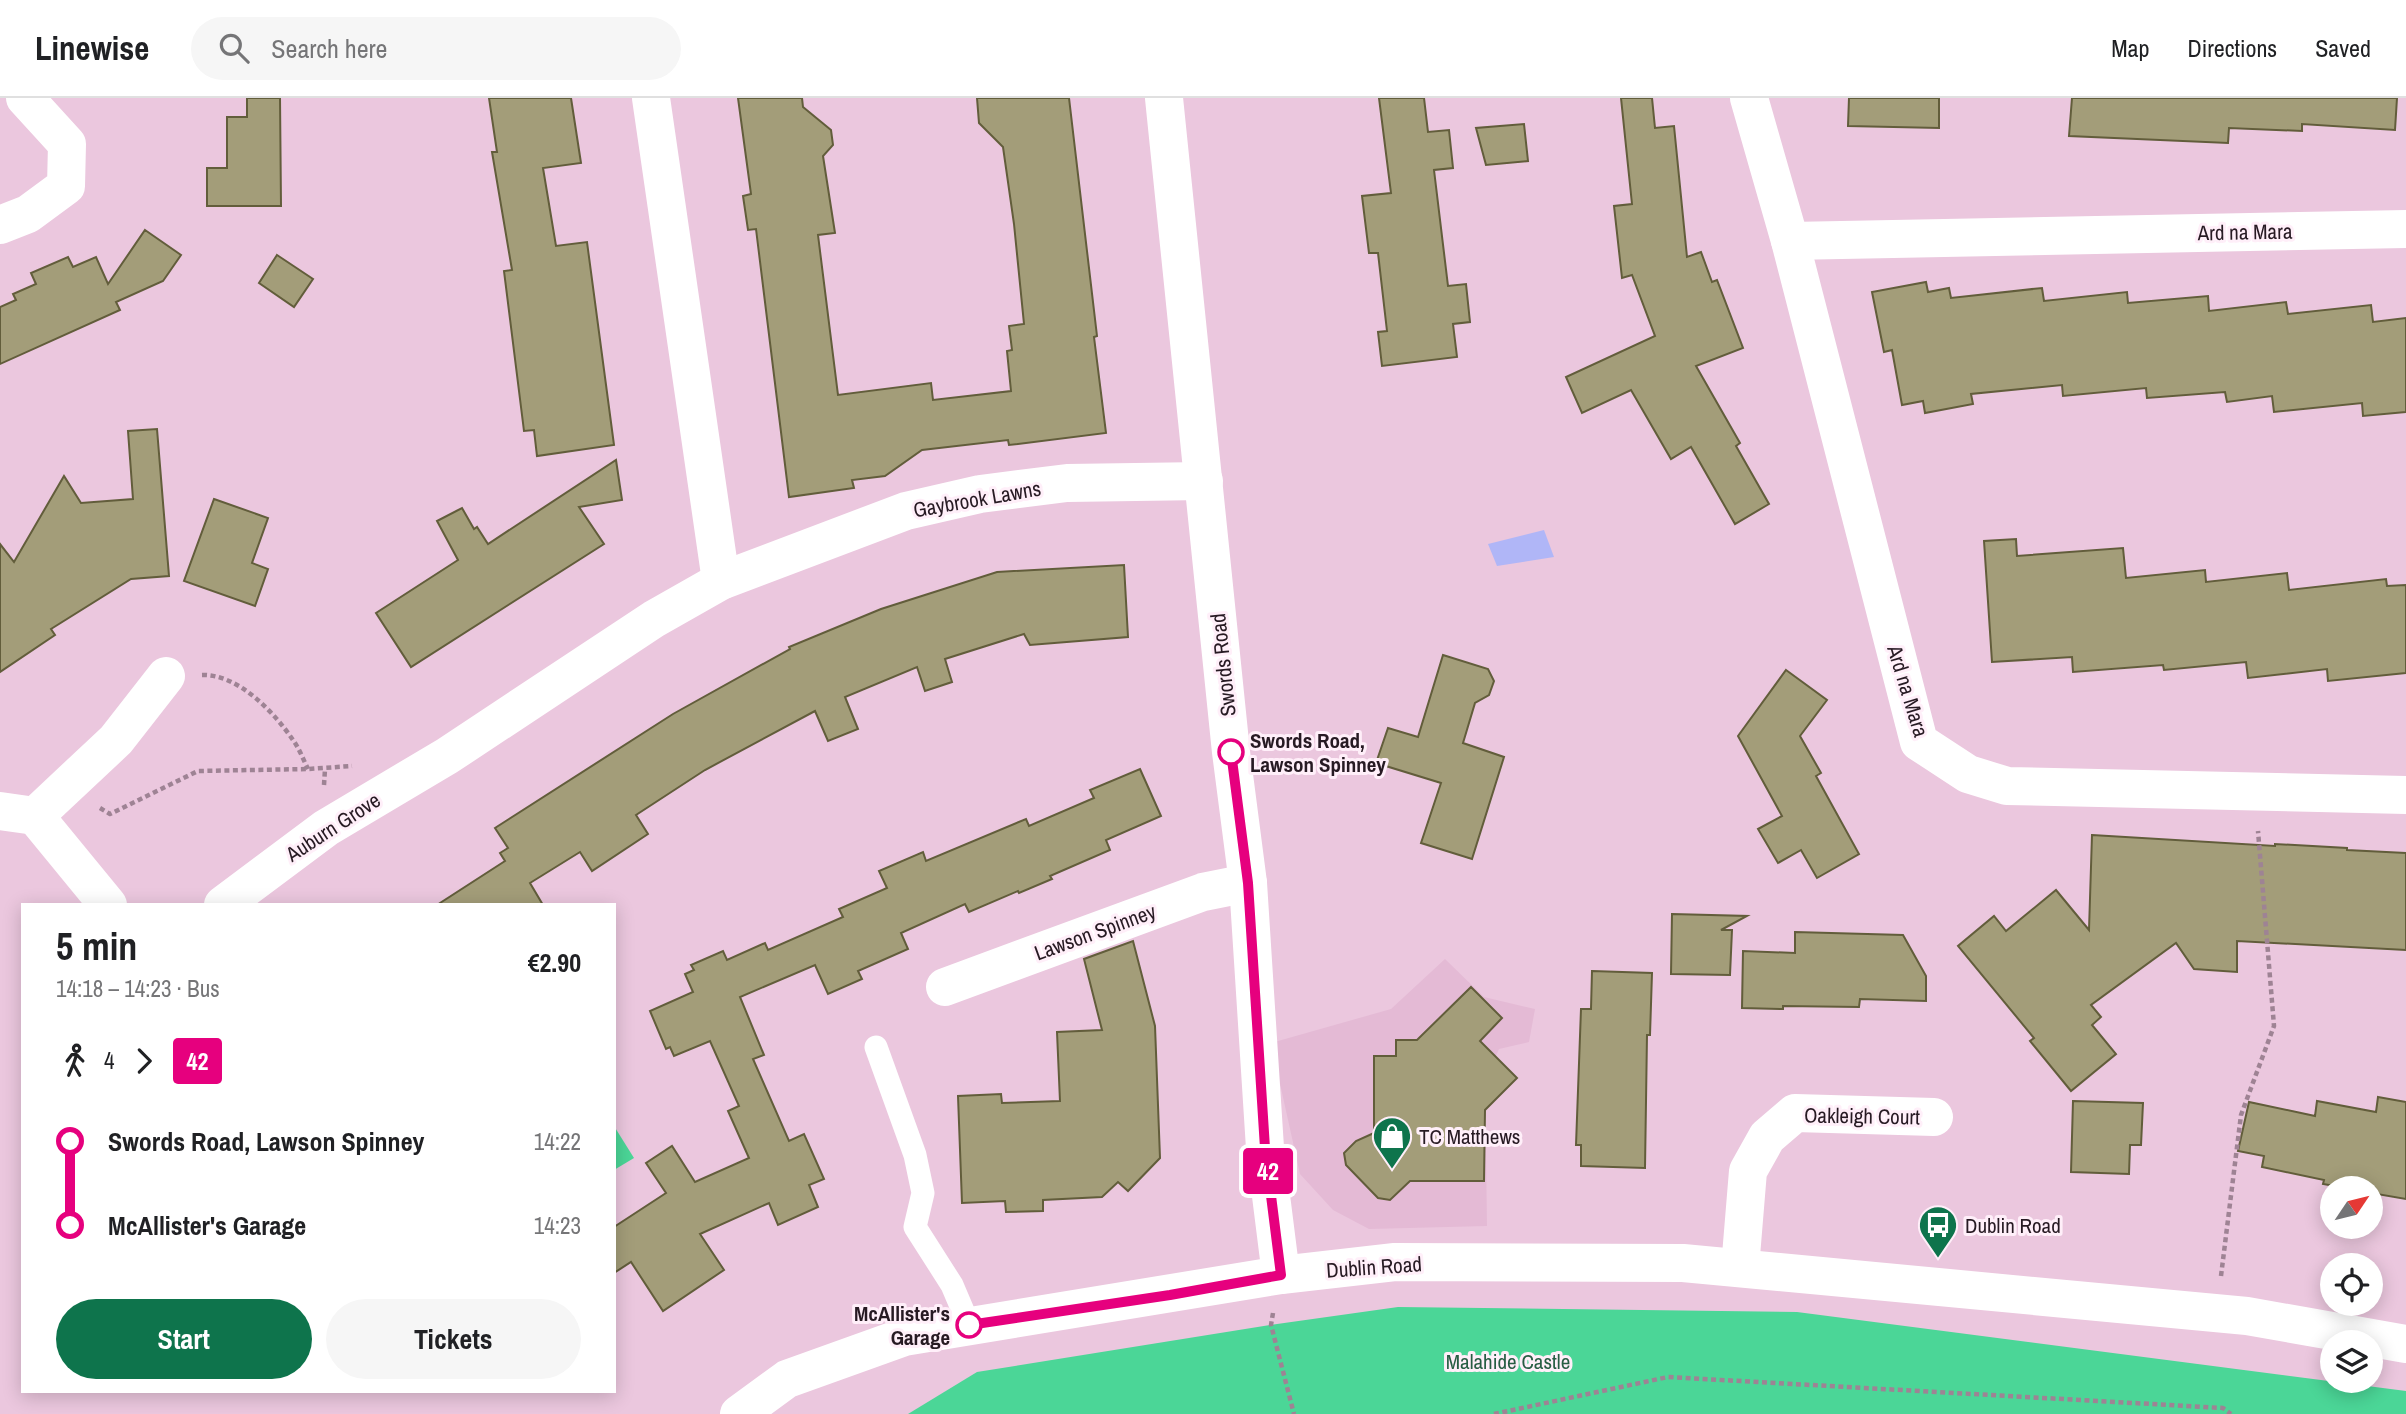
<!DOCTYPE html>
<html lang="en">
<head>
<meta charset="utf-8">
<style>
	body { margin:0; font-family:"Archivo Narrow",sans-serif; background:#f6f6f6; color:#202124; height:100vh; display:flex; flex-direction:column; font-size:26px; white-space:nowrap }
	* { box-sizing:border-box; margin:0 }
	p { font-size:23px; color:#757577 }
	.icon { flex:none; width:38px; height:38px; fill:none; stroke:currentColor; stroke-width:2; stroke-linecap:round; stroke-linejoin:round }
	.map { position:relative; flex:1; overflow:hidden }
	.sheet { position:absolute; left:21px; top:805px; width:595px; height:490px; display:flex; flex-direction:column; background:#fff; border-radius:0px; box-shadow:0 4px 18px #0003 }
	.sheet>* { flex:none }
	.badge { padding:0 14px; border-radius:5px; font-size:24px; line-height:46px }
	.needle { width:46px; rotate:55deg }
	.buttons { position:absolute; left:2320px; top:1078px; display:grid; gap:14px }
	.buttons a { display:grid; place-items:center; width:63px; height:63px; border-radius:50%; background:#fff; box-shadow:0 4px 18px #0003; font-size:35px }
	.map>.badge { position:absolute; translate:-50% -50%; box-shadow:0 0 0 4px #fff }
	.legs { display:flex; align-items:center; gap:10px; height:77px; padding:0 35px; font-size:23px }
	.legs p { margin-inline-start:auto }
	.overview { display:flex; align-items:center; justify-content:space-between; height:119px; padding:0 35px }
	h1 { font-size:38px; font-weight:700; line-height:52px }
	.button { display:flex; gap:14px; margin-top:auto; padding:14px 35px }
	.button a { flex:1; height:80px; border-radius:42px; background:#0e744c; color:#fff; font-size:28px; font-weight:700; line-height:80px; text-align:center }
	.button a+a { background:#f6f6f6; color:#202124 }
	ul { padding:0 35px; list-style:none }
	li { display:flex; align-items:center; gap:24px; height:84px; font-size:26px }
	li i { display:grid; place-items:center; width:10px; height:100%; margin:0 9px; background:currentColor }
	li i::after { content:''; width:18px; height:18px; margin:-9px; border:5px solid; border-radius:50%; background:#fff }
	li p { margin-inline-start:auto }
	li:first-child i { background:linear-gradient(#0000 50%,currentColor 0) }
	li:last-child i { background:linear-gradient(currentColor 50%,#0000 0) }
	header { display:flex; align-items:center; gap:42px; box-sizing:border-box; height:98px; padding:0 35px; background:#fff; border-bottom:2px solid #e0e0e0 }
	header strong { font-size:33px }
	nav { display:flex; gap:38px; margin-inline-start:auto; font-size:24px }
	.search { width:490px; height:63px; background:#f6f6f6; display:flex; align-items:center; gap:18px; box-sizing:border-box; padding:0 24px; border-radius:38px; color:#757577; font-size:26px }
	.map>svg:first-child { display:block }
	.built { fill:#e4bad5 }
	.green { fill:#4bd697 }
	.water { fill:#b0b6f7 }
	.building { fill:#a39d79; stroke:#625d3b; stroke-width:2 }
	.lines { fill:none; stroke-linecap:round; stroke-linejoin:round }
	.path { stroke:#9e8394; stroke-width:4.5; stroke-dasharray:5 3.5; stroke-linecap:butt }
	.service { stroke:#fff; stroke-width:23 }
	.minor { stroke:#fff; stroke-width:38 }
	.secondary { stroke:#fff; stroke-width:38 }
	.line-1-casing { stroke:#fff; stroke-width:16 }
	.line-1 { stroke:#e6007e; stroke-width:10 }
	.stop-1-dot { fill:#fff; stroke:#e6007e; stroke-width:3.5 }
	.labels { text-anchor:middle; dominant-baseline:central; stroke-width:6; stroke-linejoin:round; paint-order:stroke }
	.street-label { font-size:21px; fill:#271a23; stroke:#ffeff9 }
	.stop-label { font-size:21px; font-weight:bold; fill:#271a23; stroke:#ffeff9; text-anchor:start }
	.poi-label { font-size:21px; fill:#271a23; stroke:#ffeff9; text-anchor:start }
	.park-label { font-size:21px; fill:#275d43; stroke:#ffeff9 }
</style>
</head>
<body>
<header>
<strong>Linewise</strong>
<div class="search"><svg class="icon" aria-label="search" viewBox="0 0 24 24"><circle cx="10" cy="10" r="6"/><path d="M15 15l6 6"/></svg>Search here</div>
<nav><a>Map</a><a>Directions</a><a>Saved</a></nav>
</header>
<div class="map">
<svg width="2406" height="1316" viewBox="0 0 2406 1316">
	<rect width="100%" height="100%" fill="#ebc7de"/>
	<path class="built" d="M1445,861L1484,899L1535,911L1529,944L1499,951L1485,983L1487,1128L1369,1131L1333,1112L1300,1076L1271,945L1391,911Z"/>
	<g class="green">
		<path d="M614,1028L634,1060L614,1072Z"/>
		<path d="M1398,1209L1797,1214L2406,1293V1316H908L977,1274L1270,1227Z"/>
	</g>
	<path class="water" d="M1544,432L1554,459L1497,468L1488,446Z"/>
	<g class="building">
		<path d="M247,0H280L281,108H207V70H227V19H247Z"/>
		<path d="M489,0H571L581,65L543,70L556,148L587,144L614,347L537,358L534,332L524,333L504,173L512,172L492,54H497Z"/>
		<path d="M738,0H802L803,9L831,32L833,47L823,58L835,135L818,137L838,297L931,285L933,302L1011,293L1007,253L1012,252L1009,228L1024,226L1014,126L1003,49L979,25L977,0H1069L1097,238L1094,239L1106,335L1009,347L1008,342L922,352L885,378L852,382L854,390L789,399L756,131L748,132L743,98L751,96Z"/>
		<path d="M1379,0H1424L1428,34L1449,32L1453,70L1434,72L1448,188L1466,186L1470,224L1453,226L1457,259L1382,268L1378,234L1387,233L1378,155H1369L1362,98L1391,95Z"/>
		<path d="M1621,0H1652L1655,30L1674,28L1687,159L1701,154L1712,184L1717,182L1743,250L1696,268L1740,345L1736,348L1769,406L1735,426L1691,349L1671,361L1631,292L1582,315L1566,279L1655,238L1632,177L1622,180L1614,108L1632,106Z"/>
		<path d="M1849,0H1939V30L1848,28Z"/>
		<path d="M2072,0H2397L2395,32L2302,26V33L2229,30L2228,45L2069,38Z"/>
		<path d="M1524,26L1528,63L1486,67L1476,30Z"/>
		<path d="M145,132L181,157L163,183L116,204L120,212L0,266V209L16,202L13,196L36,186L31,175L68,159L73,169L96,159L108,186Z"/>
		<path d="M277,157L313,181L294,209L259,185Z"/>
		<path d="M1926,184L1928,194L1949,190L1951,200L2042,190L2044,203L2127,194L2128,205L2208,198L2209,213L2286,204L2288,216L2371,207L2373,224L2406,220V314L2363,318L2362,305L2274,314L2272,298L2227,304L2225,294L2147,300L2146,290L2063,298L2062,287L1971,296L1973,306L1925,315L1923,303L1902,307L1892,252L1884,254L1872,194Z"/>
		<path d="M157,331L169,478L131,481L51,531L55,537L0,574V446L14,464L64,378L81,405L133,401L128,333Z"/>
		<path d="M616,362L622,402L579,409L604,446L411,569L376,515L458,462L437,423L462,410L474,431L477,429L488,446Z"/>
		<path d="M214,401L268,420L252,465L268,471L255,508L184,483Z"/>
		<path d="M2016,441L2017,458L2123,450L2126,480L2205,472L2206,484L2287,475L2289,492L2386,481L2387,488L2406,487V575L2328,583L2327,571L2248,580L2246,564L2164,572L2163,567L2073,574L2072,559L1992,564L1984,443Z"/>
		<path d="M1124,467L1128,539L1030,547L1024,536L945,561L952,584L925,593L917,569L845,599L858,631L828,643L815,613L705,672L636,717L648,736L592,773L580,754L530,785L543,807H437L505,763L500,755L508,750L495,730L673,616L790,551L789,549L881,511L997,474Z"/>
		<path d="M1443,557L1488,571L1494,583L1489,597L1475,605L1463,645L1504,659L1472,761L1421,745L1441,685L1376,665L1388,630L1418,639Z"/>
		<path d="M1786,572L1827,602L1800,638L1821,675L1816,678L1859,756L1817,780L1801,752L1778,765L1758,731L1782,718L1738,638Z"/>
		<path d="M1140,671L1161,718L1106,742L1110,752L1050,778L1052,781L1019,795L1018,793L969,814L965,806L901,835L908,851L858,873L862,881L828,896L815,867L740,899L764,957L753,961L789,1043L804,1036L824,1081L809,1087L818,1109L778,1127L769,1105L700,1136L724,1172L663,1213L631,1164L614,1175V1129L666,1095L646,1065L672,1048L695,1084L749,1060L728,1013L739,1008L710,943L674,958L670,949L666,951L650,913L693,894L685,876L694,872L691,867L723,853L727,862L765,845L768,852L843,819L839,811L887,790L879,773L923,754L926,763L1026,721L1029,728L1094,700L1090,692Z"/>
		<path d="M2092,737L2275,748V746L2347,750V752L2406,755V852L2237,843V874L2194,871L2176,845L2091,907L2101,919L2092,927L2116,956L2071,993L2030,943L2034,940L1958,848L1994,818L2006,833L2056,792L2089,832Z"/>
		<path d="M1672,816L1747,818L1721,832H1732L1730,877L1671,876Z"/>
		<path d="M1795,834L1903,837L1926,878V903L1860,901L1859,909L1783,908V911L1742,910L1743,853L1795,855Z"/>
		<path d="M1133,843L1155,928L1160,1060L1128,1093L1118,1084L1102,1099L1043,1102V1113L1006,1114L1005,1103L962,1105L958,998L1001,996L1002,1005L1060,1003L1057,934L1102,932L1084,861Z"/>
		<path d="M1592,873L1652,875L1650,937H1647L1645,1070L1581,1068V1047H1576L1581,911H1591Z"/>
		<path d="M1471,889L1502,920L1480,943L1517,980L1485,1012L1484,1083H1410L1390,1102L1378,1100L1346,1067L1344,1055L1356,1043L1374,1035V958H1396V942H1417Z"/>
		<path d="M2378,999L2406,1004V1101L2371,1095V1090H2346L2323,1086L2324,1082L2262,1069L2264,1058L2238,1053L2249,1004L2315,1018L2317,1003L2376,1014Z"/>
		<path d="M2073,1003L2143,1005L2141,1047H2130L2129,1076L2071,1074Z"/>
	</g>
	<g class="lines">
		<g class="path">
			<path d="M202,577C238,576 274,614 293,642C299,650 303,661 308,671"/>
			<path d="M324,687L325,671"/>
			<path d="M100,710L110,716L198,673L308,671L352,668"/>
			<path d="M2221,1178L2241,1017L2274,928L2258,733"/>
			<path d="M1273,1215L1271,1227L1294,1316"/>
			<path d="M1494,1316L1668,1279L2223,1310L2231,1316"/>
		</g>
		<path class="service" d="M876,949L915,1057L923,1095L915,1129L952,1187L969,1227"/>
		<g class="minor">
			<path d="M651,0L721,483"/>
			<path d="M1749,0L1790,143L1919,644L1968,676L2007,688L2406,697"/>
			<path d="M0,127L28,116L66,88L67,46L25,0"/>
			<path d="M1790,143L2406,131"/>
			<path d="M0,713L35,718"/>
			<path d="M108,807L35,718L116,642L166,578"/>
			<path d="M223,807L326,730L447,658L654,521L721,483L906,413L980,396L1067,385L1204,383"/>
			<path d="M945,889L1203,794L1248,785"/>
			<path d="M1740,1170L1748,1073L1767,1039L1795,1015L1934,1019"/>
		</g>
		<g class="secondary">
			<path d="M1164,0L1231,654L1248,785L1265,1050L1281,1177"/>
			<path d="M739,1316L787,1281L904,1239L1281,1177L1395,1164L1683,1165L2247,1218L2406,1246"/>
		</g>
	</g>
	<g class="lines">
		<g class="line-1-casing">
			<path id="line-1" d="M969,1227L1170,1197L1281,1177L1265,1050L1248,785L1231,654"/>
		</g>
		<use href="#line-1" class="line-1"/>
	</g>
	<defs>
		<g id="shop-pin" transform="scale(2.0125)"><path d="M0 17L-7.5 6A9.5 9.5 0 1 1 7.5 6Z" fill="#0e744c" stroke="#ffeff9"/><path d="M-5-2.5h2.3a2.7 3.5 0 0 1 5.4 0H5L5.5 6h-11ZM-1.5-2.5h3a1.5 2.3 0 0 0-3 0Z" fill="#fff"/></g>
		<g id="bus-pin" transform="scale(2.0125)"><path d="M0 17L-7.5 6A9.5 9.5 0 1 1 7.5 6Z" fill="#0e744c" stroke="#ffeff9"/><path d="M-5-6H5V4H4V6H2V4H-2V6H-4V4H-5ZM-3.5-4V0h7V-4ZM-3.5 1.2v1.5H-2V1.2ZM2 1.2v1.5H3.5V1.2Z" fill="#fff"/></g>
	</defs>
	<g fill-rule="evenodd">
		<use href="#shop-pin" x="1392" y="1038"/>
		<use href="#bus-pin" x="1938" y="1127"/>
	</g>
	<g class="stop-1-dot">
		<circle cx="1231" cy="654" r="12"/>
		<circle cx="969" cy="1227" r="12"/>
	</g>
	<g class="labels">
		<g class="street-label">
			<text transform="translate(2245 134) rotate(-1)">Ard na Mara</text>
			<text transform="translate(977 401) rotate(-10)">Gaybrook Lawns</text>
			<text transform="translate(1223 567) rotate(-96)">Swords Road</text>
			<text transform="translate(1908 593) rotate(73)">Ard na Mara</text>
			<text transform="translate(333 729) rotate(-33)">Auburn Grove</text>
			<text transform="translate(1095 834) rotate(-20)">Lawson Spinney</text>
			<text transform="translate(1862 1018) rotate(1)">Oakleigh Court</text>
			<text transform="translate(1374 1169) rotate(-4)">Dublin Road</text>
		</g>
		<g class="stop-label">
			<text x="1250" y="642">Swords Road,<tspan x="1250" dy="24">Lawson Spinney</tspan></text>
			<text x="950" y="1215" text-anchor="end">McAllister's<tspan x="950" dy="24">Garage</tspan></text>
		</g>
		<g class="poi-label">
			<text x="1419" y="1038">TC Matthews</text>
			<text x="1965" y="1127">Dublin Road</text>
		</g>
		<g class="park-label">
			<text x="1508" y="1263">Malahide Castle</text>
		</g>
	</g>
</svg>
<div class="buttons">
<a><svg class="needle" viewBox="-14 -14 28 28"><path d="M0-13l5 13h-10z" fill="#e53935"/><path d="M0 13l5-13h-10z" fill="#757577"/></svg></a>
<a><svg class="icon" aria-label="locate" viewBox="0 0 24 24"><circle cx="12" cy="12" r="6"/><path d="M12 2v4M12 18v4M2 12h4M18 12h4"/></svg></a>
<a><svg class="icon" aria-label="layers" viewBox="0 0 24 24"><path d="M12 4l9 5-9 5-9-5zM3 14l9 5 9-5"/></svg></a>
</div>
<b class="badge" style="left:1268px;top:1073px;background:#e6007e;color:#fff">42</b>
<section class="sheet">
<div class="overview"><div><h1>5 min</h1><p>14:18 – 14:23 · Bus</p></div><b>€2.90</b></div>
<div class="legs"><svg class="icon" aria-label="walk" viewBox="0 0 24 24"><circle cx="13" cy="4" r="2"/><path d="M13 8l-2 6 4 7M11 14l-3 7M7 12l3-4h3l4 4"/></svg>4<svg class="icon" aria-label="forward" viewBox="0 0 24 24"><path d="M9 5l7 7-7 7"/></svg><b class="badge" style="background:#e6007e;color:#fff">42</b></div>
<ul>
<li><i style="color:#e6007e"></i><b>Swords Road, Lawson Spinney</b><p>14:22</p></li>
<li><i style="color:#e6007e"></i><b>McAllister's Garage</b><p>14:23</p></li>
</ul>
<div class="button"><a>Start</a><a>Tickets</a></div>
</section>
</div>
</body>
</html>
